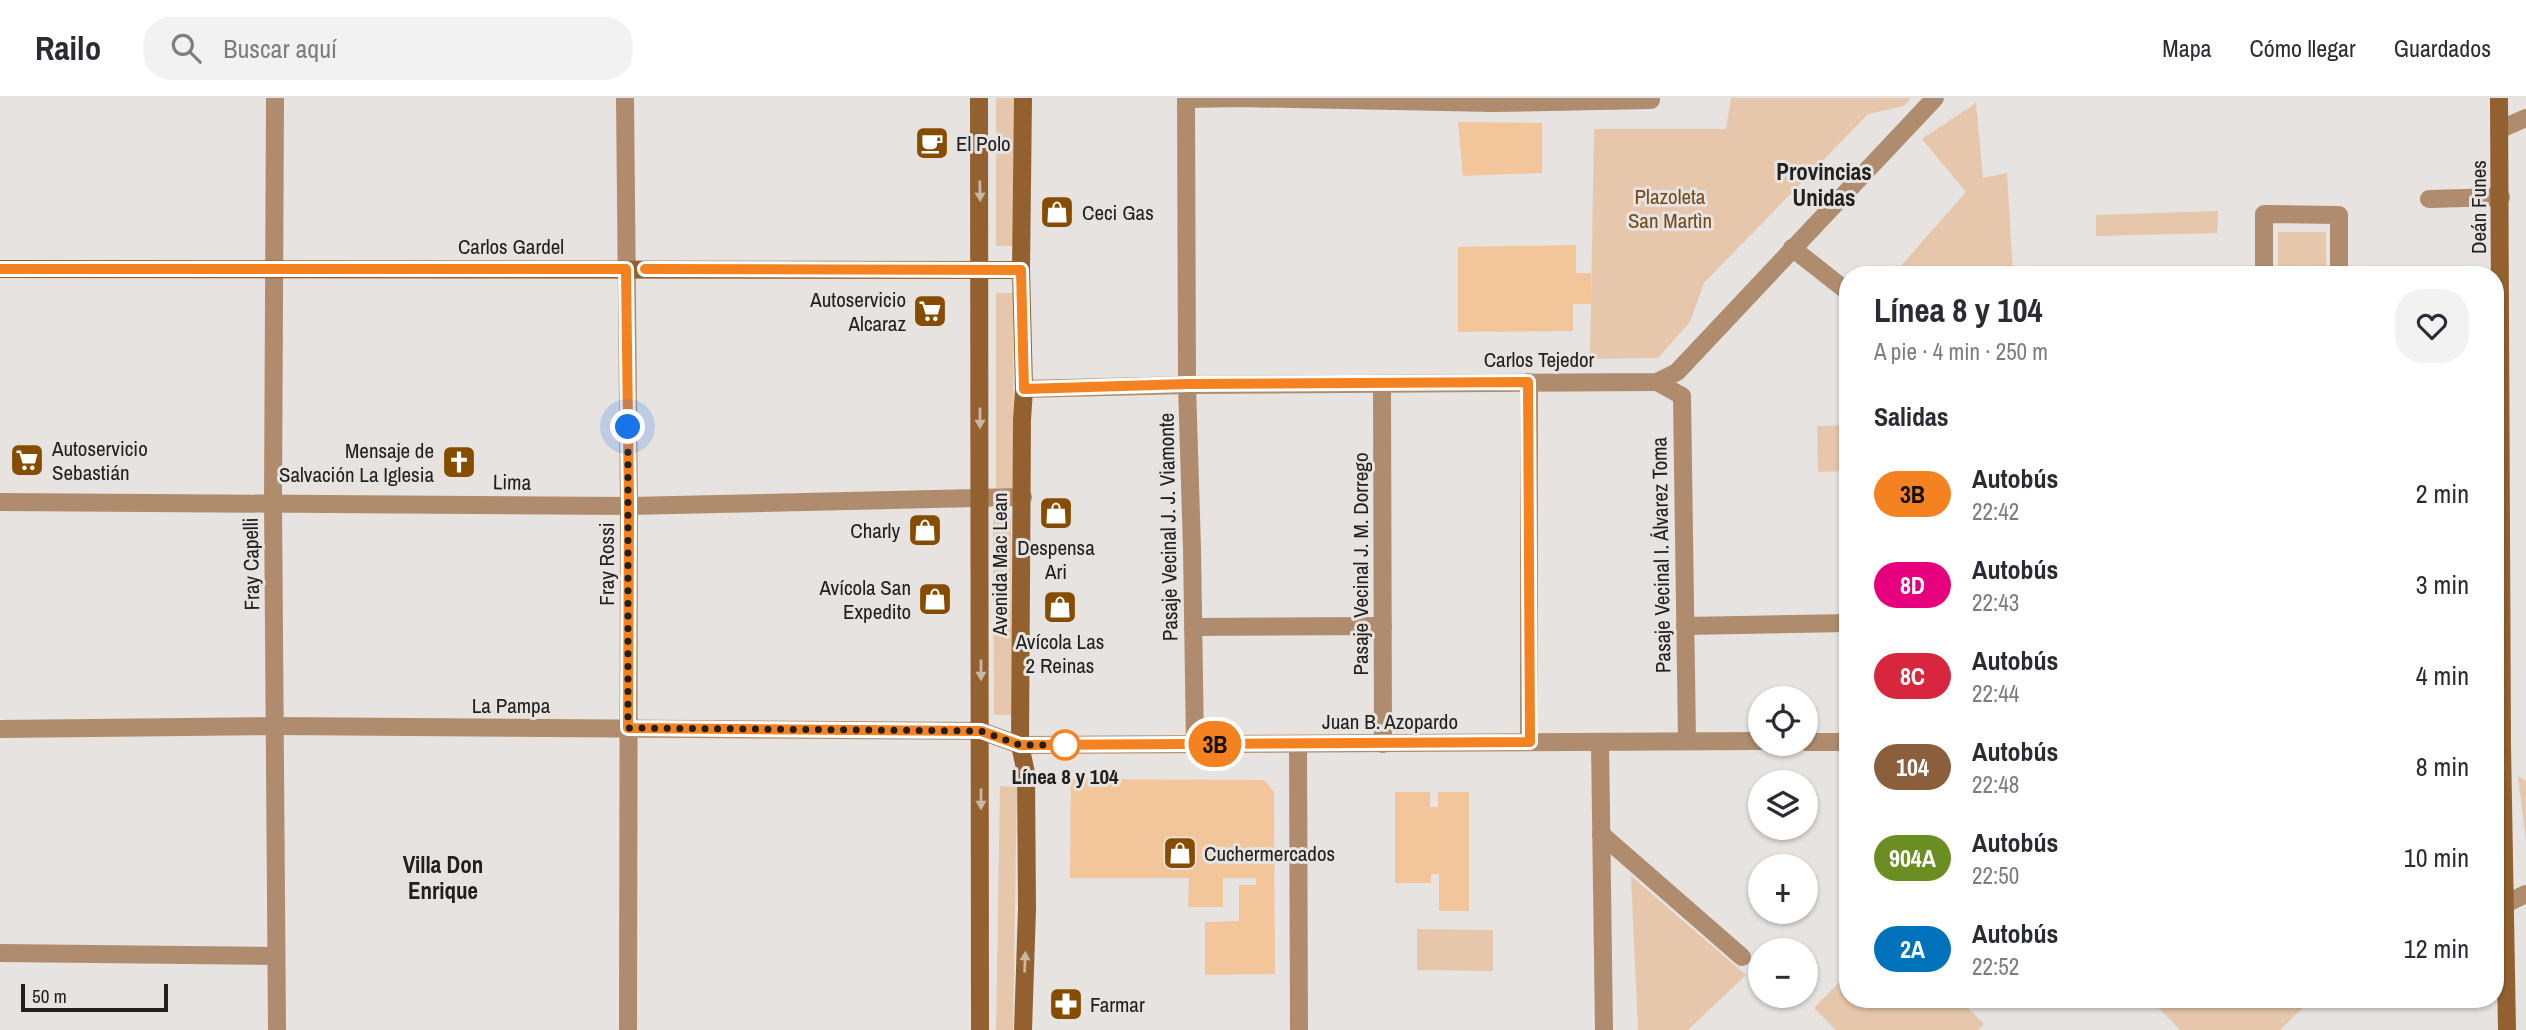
<!DOCTYPE html>
<html lang="es">
<head>
<meta charset="utf-8">
<style>
	body { margin:0; font-family:"Archivo Narrow",sans-serif; background:#f2f2f3; color:#2b2b33; height:100vh; display:flex; flex-direction:column; font-size:26px; white-space:nowrap }
	* { box-sizing:border-box; margin:0 }
	p { font-size:23px; color:#7c7c81 }
	.icon { flex:none; width:38px; height:38px; fill:none; stroke:currentColor; stroke-width:2; stroke-linecap:round; stroke-linejoin:round }
	.map { position:relative; flex:1; overflow:hidden }
	.sheet { position:absolute; left:1839px; top:168px; width:665px; height:742px; display:flex; flex-direction:column; background:#fff; border-radius:28px; box-shadow:0 2px 5px #0004 }
	.sheet>* { flex:none }
	.badge { padding:0 14px; border-radius:23px; font-size:24px; line-height:46px }
	.fabs { position:absolute; left:1748px; top:588px; display:grid; gap:14px }
	.fabs a { display:grid; place-items:center; width:70px; height:70px; border-radius:50%; background:#fff; box-shadow:0 2px 5px #0004; font-size:35px }
	.scale { position:absolute; left:21px; bottom:18px; width:147px; box-sizing:border-box; padding-left:7px; border:4px solid #21201f; border-top:0; font-size:19px; line-height:24px; white-space:nowrap; color:#21201f; -webkit-text-stroke:5px #e6e3e1; paint-order:stroke }
	.you { position:absolute; width:35px; height:35px; margin:-18px; border:5px solid #fff; border-radius:50%; background:#1a73e8; box-shadow:0 0 0 10px #1a73e833 }
	.map>.badge { position:absolute; translate:-50% -50%; box-shadow:0 0 0 4px #fff }
	h2 { padding:0 35px; font-size:26px; line-height:63px }
	.round { display:grid; place-items:center; flex:none; width:74px; height:74px; border-radius:28px; background:#f2f2f3 }
	.overview { display:flex; align-items:center; justify-content:space-between; height:119px; padding:0 35px }
	h1 { font-size:33px; font-weight:700; line-height:52px }
	ul { padding:0; list-style:none }
	li { display:flex; align-items:center; gap:21px; height:91px; padding:0 35px }
	li div { flex:1 }
	li b { display:block; font-size:26px }
	li em { font-style:normal }
	li .badge { min-width:77px; font-weight:700; text-align:center }
	header { display:flex; align-items:center; gap:42px; box-sizing:border-box; height:98px; padding:0 35px; background:#fff; border-bottom:2px solid #e1e1e2 }
	header strong { font-size:33px }
	nav { display:flex; gap:38px; margin-inline-start:auto; font-size:24px }
	.search { width:490px; height:63px; background:#f2f2f3; display:flex; align-items:center; gap:18px; box-sizing:border-box; padding:0 24px; border-radius:28px; color:#7c7c81; font-size:26px }
	.map>svg:first-child { display:block }
	.green { fill:#e6c7ac }
	.building { fill:#f3c59b }
	.lines { fill:none; stroke-linecap:round; stroke-linejoin:round }
	.street { stroke:#af8c6d; stroke-width:18 }
	.secondary { stroke:#93612f; stroke-width:18 }
	.oneway { fill:#c9b6a3 }
	.line-casing { stroke:#fff; stroke-width:16 }
	.line { stroke:#f58220; stroke-width:10 }
	.walk { stroke:#21201f; stroke-width:7; stroke-dasharray:0 12.6 }
	.stop-dot { fill:#fff; stroke:#f58220; stroke-width:3.5 }
	.labels { text-anchor:middle; dominant-baseline:central; stroke-width:6; stroke-linejoin:round; paint-order:stroke }
	.poi-label { font-size:21px; fill:#21201f; stroke:#e6e3e1; text-anchor:start }
	.park-label { font-size:21px; fill:#76491b; stroke:#e6e3e1 }
	.street-label { font-size:21px; fill:#21201f; stroke:#e6e3e1 }
	.stop-label { font-size:21px; font-weight:bold; fill:#21201f; stroke:#e6e3e1 }
	.neighbourhood-label { font-size:23px; font-weight:bold; fill:#21201f; stroke:#e6e3e1 }
</style>
</head>
<body>
<header>
<strong>Railo</strong>
<div class="search"><svg class="icon" aria-label="search" viewBox="0 0 24 24"><circle cx="10" cy="10" r="6"/><path d="M15 15l6 6"/></svg>Buscar aquí</div>
<nav><a>Mapa</a><a>Cómo llegar</a><a>Guardados</a></nav>
</header>
<div class="map">
<svg width="2526" height="932" viewBox="0 0 2526 932">
	<rect width="100%" height="100%" fill="#e6e3e1"/>
	<g class="green">
		<rect x="996" y="0" width="18" height="148"/>
		<path d="M1731,0H1911L1904,8L1868,16L1704,185L1690,224L1658,260L1590,261L1594,31H1726Z"/>
		<path d="M1976,5L1983,80L2007,75L2013,177H1893L1966,94L1922,41Z"/>
		<path d="M2218,113L2217,135L2096,138V117Z"/>
		<rect x="2278" y="134" width="48" height="43"/>
		<path d="M996,195H1013L1014,392H996Z"/>
		<path d="M1848,327V373L1818,374L1817,328Z"/>
		<path d="M993,420H1011L1012,617H994Z"/>
		<path d="M2518,678L2526,683V744Z"/>
		<path d="M1000,688L1017,689L1013,932H996Z"/>
		<path d="M1631,778L1746,877L1688,932H1638Z"/>
		<path d="M1417,831L1493,832V873L1417,872Z"/>
		<path d="M1848,875V901H1959L1984,926L1978,932H1836L1814,910Z"/>
		<path d="M2150,901H2306L2309,904L2280,932H2180Z"/>
	</g>
	<g class="building">
		<path d="M1458,24L1542,25V75L1463,78Z"/>
		<path d="M1576,147V175H1591V206H1573V233L1458,234V149Z"/>
		<path d="M1071,681L1264,682L1274,694L1275,876L1205,877V824L1239,823V787H1256V780H1223V809H1188L1189,780H1070Z"/>
		<path d="M1395,694H1430V709H1438V694H1469V813H1439V776H1431V785H1395Z"/>
	</g>
	<g class="lines">
		<g class="street">
			<path d="M275,0L273,404L277,932"/>
			<path d="M625,0L629,408L628,932"/>
			<path d="M1186,0L1187,287L1192,451L1195,647"/>
			<path d="M1186,1L1240,0L1493,5L1651,2V0"/>
			<path d="M2501,31L2526,20"/>
			<path d="M2429,101L2501,99"/>
			<path d="M1792,150L1848,194"/>
			<path d="M2264,177V116L2339,117V177"/>
			<path d="M1529,284V644"/>
			<path d="M1657,284L1682,298L1687,643"/>
			<path d="M1382,286L1383,646"/>
			<path d="M1024,291L1187,287L1657,284L1677,274L1935,0"/>
			<path d="M0,404L629,408L1023,399"/>
			<path d="M1685,528L1848,525"/>
			<path d="M1193,529L1383,528"/>
			<path d="M0,631L276,628L981,633L1020,647L1760,643"/>
			<path d="M1806,644H1848"/>
			<path d="M1600,645L1604,932"/>
			<path d="M1298,646L1299,932"/>
			<path d="M1601,736L1742,859"/>
			<path d="M2505,806L2526,796"/>
			<path d="M0,855L276,858"/>
		</g>
		<g class="secondary">
			<path d="M979,0L980,932"/>
			<path d="M1023,0L1021,172L1024,291L1022,322L1020,647L1026,675L1027,811L1023,932"/>
			<path d="M2499,0L2502,648L2507,932"/>
			<path d="M0,171L1021,172"/>
		</g>
	</g>
	<defs><path id="oneway-solid" d="M-6-.8H1V-3.2L6.5 0L1 3.2V.8H-6Z" transform="scale(1.75)"/></defs>
	<g class="oneway">
		<use href="#oneway-solid" transform="translate(980 93) rotate(89)"/>
		<use href="#oneway-solid" transform="translate(980 320) rotate(90)"/>
		<use href="#oneway-solid" transform="translate(981 572) rotate(90)"/>
		<use href="#oneway-solid" transform="translate(981 701) rotate(90)"/>
		<use href="#oneway-solid" transform="translate(1025 864) rotate(-88)"/>
	</g>
	<g class="lines">
		<g class="line-casing">
			<path id="line" d="M0,171H626L629,408L628,630L981,633L1020,647L1530,644L1528,284L1187,286L1024,291L1021,172L645,171"/>
		</g>
		<use href="#line" class="line"/>
		<path class="walk" d="M628,329V630L981,633L1020,647H1067H1065"/>
	</g>
	<defs>
		<g id="cafe-square" transform="scale(1.75)"><rect x="-9" y="-9" width="18" height="18" rx="4" fill="#864d01" stroke="#e6e3e1"/><path d="M-5.5-4.5H6V0H3Q3 3.5 0 3.5H-2.5Q-5.5 3.5-5.5 0ZM3-3.2v2h1.7v-2ZM-6 4.5H4V6H-6Z" fill="#fff"/></g>
		<g id="shop-square" transform="scale(1.75)"><rect x="-9" y="-9" width="18" height="18" rx="4" fill="#864d01" stroke="#e6e3e1"/><path d="M-5-2.5h2.3a2.7 3.5 0 0 1 5.4 0H5L5.5 6h-11ZM-1.5-2.5h3a1.5 2.3 0 0 0-3 0Z" fill="#fff"/></g>
		<g id="supermarket-square" transform="scale(1.75)"><rect x="-9" y="-9" width="18" height="18" rx="4" fill="#864d01" stroke="#e6e3e1"/><path d="M-6-5.5h2.5l.6 2H6L4.5 2H-2.5L-4.4-4H-6ZM-1.5 3.2a1.3 1.3 0 1 0 .1 0ZM3 3.2a1.3 1.3 0 1 0 .1 0Z" fill="#fff"/></g>
		<g id="church-square" transform="scale(1.75)"><rect x="-9" y="-9" width="18" height="18" rx="4" fill="#864d01" stroke="#e6e3e1"/><path d="M-1.2-6h2.4v3.5h3.3v2.4h-3.3V6h-2.4V-.1h-3.3v-2.4h3.3Z" fill="#fff"/></g>
		<g id="pharmacy-square" transform="scale(1.75)"><rect x="-9" y="-9" width="18" height="18" rx="4" fill="#864d01" stroke="#e6e3e1"/><path d="M-2-6h4v4h4v4h-4v4h-4v-4h-4v-4h4Z" fill="#fff"/></g>
	</defs>
	<g fill-rule="evenodd">
		<use href="#cafe-square" x="932" y="45"/>
		<use href="#shop-square" x="1057" y="114"/>
		<use href="#supermarket-square" x="930" y="213"/>
		<use href="#supermarket-square" x="27" y="362"/>
		<use href="#church-square" x="459" y="364"/>
		<use href="#shop-square" x="1056" y="415"/>
		<use href="#shop-square" x="925" y="432"/>
		<use href="#shop-square" x="935" y="501"/>
		<use href="#shop-square" x="1060" y="509"/>
		<use href="#shop-square" x="1180" y="755"/>
		<use href="#pharmacy-square" x="1066" y="906"/>
	</g>
	<circle class="stop-dot" cx="1065" cy="647" r="14"/>
	<g class="labels">
		<g class="poi-label">
			<text x="956" y="45">El Polo</text>
			<text x="1082" y="114">Ceci Gas</text>
			<text x="906" y="201" text-anchor="end">Autoservicio<tspan x="906" dy="24">Alcaraz</tspan></text>
			<text x="52" y="350">Autoservicio<tspan x="52" dy="24">Sebastián</tspan></text>
			<text x="434" y="352" text-anchor="end">Mensaje de<tspan x="434" dy="24">Salvación La Iglesia</tspan></text>
			<text x="900" y="432" text-anchor="end">Charly</text>
			<text x="1056" y="449" text-anchor="middle">Despensa<tspan x="1056" dy="24">Ari</tspan></text>
			<text x="911" y="489" text-anchor="end">Avícola San<tspan x="911" dy="24">Expedito</tspan></text>
			<text x="1060" y="543" text-anchor="middle">Avícola Las<tspan x="1060" dy="24">2 Reinas</tspan></text>
			<text x="1204" y="755">Cuchermercados</text>
			<text x="1090" y="906">Farmar</text>
		</g>
		<g class="park-label">
			<text x="1670" y="98">Plazoleta<tspan x="1670" dy="24">San Martìn</tspan></text>
		</g>
		<g class="street-label">
			<text transform="translate(2478 109) rotate(-90)">Deán Funes</text>
			<text x="511" y="148">Carlos Gardel</text>
			<text x="1539" y="261">Carlos Tejedor</text>
			<text transform="translate(512 384) rotate(1)">Lima</text>
			<text transform="translate(1168 429) rotate(-91)">Pasaje Vecinal J. J. Viamonte</text>
			<text transform="translate(1661 457) rotate(-91)">Pasaje Vecinal I. Álvarez Toma</text>
			<text transform="translate(251 466) rotate(-91)">Fray Capelli</text>
			<text transform="translate(606 466) rotate(-90)">Fray Rossi</text>
			<text transform="translate(999 466) rotate(-90)">Avenida Mac Lean</text>
			<text transform="translate(1360 466) rotate(-90)">Pasaje Vecinal J. M. Dorrego</text>
			<text x="511" y="607">La Pampa</text>
			<text x="1390" y="623">Juan B. Azopardo</text>
		</g>
		<g class="stop-label">
			<text x="1065" y="678">Línea 8 y 104</text>
		</g>
		<g class="neighbourhood-label">
			<text x="1824" y="73">Provincias<tspan x="1824" dy="26">Unidas</tspan></text>
			<text x="443" y="766">Villa Don<tspan x="443" dy="26">Enrique</tspan></text>
		</g>
	</g>
</svg>
<div class="fabs">
<a><svg class="icon" aria-label="locate" viewBox="0 0 24 24"><circle cx="12" cy="12" r="6"/><path d="M12 2v4M12 18v4M2 12h4M18 12h4"/></svg></a>
<a><svg class="icon" aria-label="layers" viewBox="0 0 24 24"><path d="M12 4l9 5-9 5-9-5zM3 14l9 5 9-5"/></svg></a>
<a>+</a>
<a>−</a>
</div>
<div class="scale">50 m</div>
<div class="you" style="left:628px;top:329px"></div>
<b class="badge" style="left:1215px;top:646px;background:#f58220;color:#111">3B</b>
<section class="sheet">
<div class="overview"><div><h1>Línea 8 y 104</h1><p>A pie · 4 min · 250 m</p></div><a class="round"><svg class="icon" aria-label="heart" viewBox="0 0 24 24"><path d="M12 20l-8-8c-3-5 5-10 8-4 3-6 11-1 8 4z"/></svg></a></div>
<h2>Salidas</h2>
<ul>
<li><span class="badge" style="background:#f58220;color:#111">3B</span><div><b>Autobús</b><p>22:42</p></div><em>2 min</em></li>
<li><span class="badge" style="background:#e6007e;color:#fff">8D</span><div><b>Autobús</b><p>22:43</p></div><em>3 min</em></li>
<li><span class="badge" style="background:#d7263d;color:#fff">8C</span><div><b>Autobús</b><p>22:44</p></div><em>4 min</em></li>
<li><span class="badge" style="background:#8b5e3c;color:#fff">104</span><div><b>Autobús</b><p>22:48</p></div><em>8 min</em></li>
<li><span class="badge" style="background:#6b8e23;color:#fff">904A</span><div><b>Autobús</b><p>22:50</p></div><em>10 min</em></li>
<li><span class="badge" style="background:#0072bc;color:#fff">2A</span><div><b>Autobús</b><p>22:52</p></div><em>12 min</em></li>
</ul>
</section>
</div>
</body>
</html>
